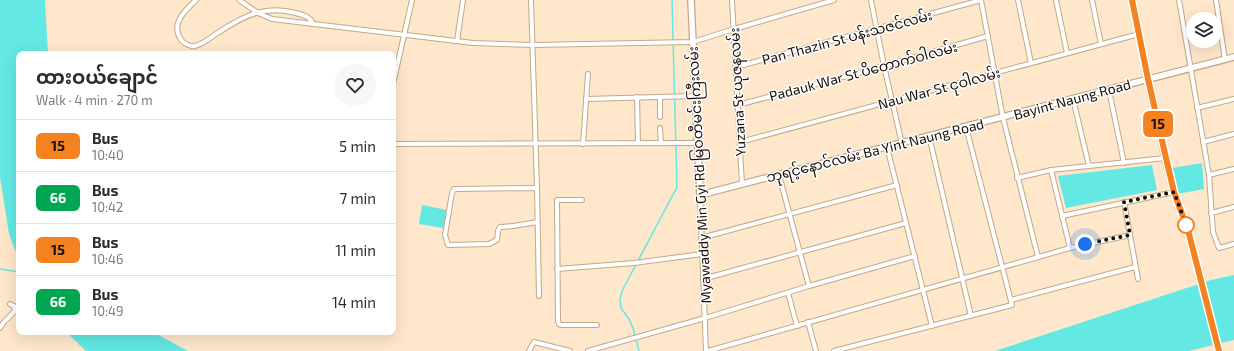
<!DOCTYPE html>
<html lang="en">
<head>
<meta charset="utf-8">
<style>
	body { margin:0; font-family:"Exo 2","Noto Sans Myanmar",sans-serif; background:#f7f7f7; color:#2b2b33; height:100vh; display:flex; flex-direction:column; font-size:15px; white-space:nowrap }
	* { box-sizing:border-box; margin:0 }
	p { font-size:13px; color:#7c7c81 }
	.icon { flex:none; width:22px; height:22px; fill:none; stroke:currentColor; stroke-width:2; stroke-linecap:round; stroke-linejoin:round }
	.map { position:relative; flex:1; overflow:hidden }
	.side { position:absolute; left:16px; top:51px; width:380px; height:284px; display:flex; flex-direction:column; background:#fff; border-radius:8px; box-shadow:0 4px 16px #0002 }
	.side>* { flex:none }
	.badge { padding:0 8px; border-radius:6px; font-size:14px; line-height:26px }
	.buttons { position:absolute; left:1186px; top:12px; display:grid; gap:8px }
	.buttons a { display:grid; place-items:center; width:36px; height:36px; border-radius:50%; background:#fff; box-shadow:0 4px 16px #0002; font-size:20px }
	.you { position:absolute; width:20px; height:20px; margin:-10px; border:3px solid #fff; border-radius:50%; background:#1a73e8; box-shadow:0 0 0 6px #1a73e833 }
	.map>.badge { position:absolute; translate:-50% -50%; box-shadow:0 0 0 2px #fff }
	.round { display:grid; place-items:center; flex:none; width:42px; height:42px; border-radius:21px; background:#f7f7f7 }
	.overview { display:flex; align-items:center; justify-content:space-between; height:68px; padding:0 20px }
	h1 { font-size:19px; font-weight:700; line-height:30px }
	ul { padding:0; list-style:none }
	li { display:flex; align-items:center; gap:12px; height:52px; padding:0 20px; border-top:1px solid #e1e1e2 }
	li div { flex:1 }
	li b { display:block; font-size:15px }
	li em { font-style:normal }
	li .badge { min-width:44px; font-weight:700; text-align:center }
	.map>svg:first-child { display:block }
	.water { fill:#63e8e4 }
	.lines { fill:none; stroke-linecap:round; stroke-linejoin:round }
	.stream { stroke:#63e8e4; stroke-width:1.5 }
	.street-casing { stroke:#c3a887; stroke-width:6 }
	.secondary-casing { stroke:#c3a887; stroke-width:8 }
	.street { stroke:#fff; stroke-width:4 }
	.secondary { stroke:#fff; stroke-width:5.5 }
	.line-casing { stroke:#fff; stroke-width:9 }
	.line { stroke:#f58220; stroke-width:6 }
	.walk { stroke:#150b02; stroke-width:4; stroke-dasharray:0 7.2 }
	.stop-dot { fill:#fff; stroke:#f58220; stroke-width:2 }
	.labels { text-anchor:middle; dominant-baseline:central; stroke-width:3; stroke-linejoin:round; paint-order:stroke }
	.street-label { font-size:14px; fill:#150b02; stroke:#fff }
</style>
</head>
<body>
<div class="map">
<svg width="1234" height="351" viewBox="0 0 1234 351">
	<rect width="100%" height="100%" fill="#fee7cb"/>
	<g class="water">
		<path d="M0,0H45L48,54H19V260L9,234L0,177Z"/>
		<path d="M1202,163L1204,189L1177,194L1172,168Z"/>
		<path d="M1152,165L1157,190L1066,208L1058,176Z"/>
		<path d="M422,205L447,210L443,228L419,224Z"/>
		<path d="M1234,275V340L1189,351H995L1211,280Z"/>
		<path d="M66,332H153L188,351H86Z"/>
	</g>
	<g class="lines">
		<g class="stream">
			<path d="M0,269L19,272"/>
			<path d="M639,351L633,328L629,319L621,308L620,300L622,291L677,187L672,0"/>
		</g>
		<g class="street-casing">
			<g id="street">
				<path d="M196,0C185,11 169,24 182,41C185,44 191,47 195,46C204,44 212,36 219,32C245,15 265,5 296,13C303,15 311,17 313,24"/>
				<path d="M239,0L258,13L272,19L473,43L533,45L693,42L734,29L834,0"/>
				<path d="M531,0L537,188"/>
				<path d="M732,0L742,185"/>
				<path d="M871,0L884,66L902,144"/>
				<path d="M981,0L1003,118L1038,257"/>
				<path d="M1018,0L1031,63"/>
				<path d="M1056,0L1067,53"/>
				<path d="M1092,0L1101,44"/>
				<path d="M1179,0L1209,175L1213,232L1219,248L1234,244"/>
				<path d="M1216,0L1225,60"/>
				<path d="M457,41L463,0"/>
				<path d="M736,67L981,0"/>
				<path d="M393,84L412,0"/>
				<path d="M1109,90L1124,163"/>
				<path d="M637,97L638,143"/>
				<path d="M586,99L695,96"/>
				<path d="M1073,99L1089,166"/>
				<path d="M738,105L884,66L988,36"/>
				<path d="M1197,108L1234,99"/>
				<path d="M660,117V97"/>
				<path d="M660,128L661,143"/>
				<path d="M929,136L971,316"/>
				<path d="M740,142L1139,34"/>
				<path d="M1203,142L1234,134"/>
				<path d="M393,144L698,143"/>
				<path d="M583,144L588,74"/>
				<path d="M887,147L932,326"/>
				<path d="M1051,170L1070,248"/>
				<path d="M779,175L809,286"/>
				<path d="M1209,175L1234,169"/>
				<path d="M1017,178L1051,170L1165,158"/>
				<path d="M700,195L706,351"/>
				<path d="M582,200H557L558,321L559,324L561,325H597"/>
				<path d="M1124,202L1138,279"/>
				<path d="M1211,213L1234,207"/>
				<path d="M1062,216L1174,192"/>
				<path d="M538,222L513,226L500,227L498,231L497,240L489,244L448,245L445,235L452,193L454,189L537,188L539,296"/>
				<path d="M701,238L897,185"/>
				<path d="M557,269L634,263L702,254"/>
				<path d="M703,279L906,223"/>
				<path d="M788,293L797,326"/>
				<path d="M1011,300L1135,267"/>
				<path d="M808,322L816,351"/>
				<path d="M0,328L4,322L15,311L14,306L10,304"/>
				<path d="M529,351L534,342L570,351"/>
				<path d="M588,351L705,318L809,286L915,256"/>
				<path d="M708,351L1070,248L1130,235"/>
				<path d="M834,351L1012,305L966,127"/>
			</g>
		</g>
		<g class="secondary-casing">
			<g id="secondary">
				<path d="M691,0L700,195L1234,57"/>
				<path d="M1132,0L1148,79L1165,158L1174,192L1188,230L1219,351"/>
			</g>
		</g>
		<use href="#street" class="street"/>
		<use href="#secondary" class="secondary"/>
	</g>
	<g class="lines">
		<g class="line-casing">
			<path id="line" d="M1132,0L1148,79L1166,158L1174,192L1188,230L1219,351"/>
		</g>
		<use href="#line" class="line"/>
		<path class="walk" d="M1085,244L1130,235L1124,202L1174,192L1188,230L1186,225"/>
	</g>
	<circle class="stop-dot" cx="1186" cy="225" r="8"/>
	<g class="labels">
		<g class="street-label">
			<text transform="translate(847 37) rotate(-15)">Pan Thazin St ပန်းသဇင်လမ်း</text>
			<text transform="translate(863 71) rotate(-15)">Padauk War St ပိတောက်ဝါလမ်း</text>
			<text transform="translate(939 88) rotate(-15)">Nau War St ငုဝါလမ်း</text>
			<text transform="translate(737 92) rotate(-93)">Yuzana St ယုဇနလမ်း</text>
			<text transform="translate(1072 99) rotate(-15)">Bayint Naung Road</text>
			<text transform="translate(875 150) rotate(-14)">ဘုရင့်နောင်လမ်း Ba Yint Naung Road</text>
			<text transform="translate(699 175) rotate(-93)">Myawaddy Min Gyi Rd မြဝတီမင်းကြီးလမ်း</text>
		</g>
	</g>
</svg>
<div class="buttons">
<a><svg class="icon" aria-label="layers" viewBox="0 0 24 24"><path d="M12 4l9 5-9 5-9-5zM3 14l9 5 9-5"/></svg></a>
</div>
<div class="you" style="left:1085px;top:244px"></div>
<b class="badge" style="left:1158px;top:124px;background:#f58220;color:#111">15</b>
<section class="side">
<div class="overview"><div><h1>ထားဝယ်ချောင်</h1><p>Walk · 4 min · 270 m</p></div><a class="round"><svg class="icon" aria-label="heart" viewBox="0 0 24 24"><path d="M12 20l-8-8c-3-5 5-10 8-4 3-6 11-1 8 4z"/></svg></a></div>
<ul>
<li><span class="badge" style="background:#f58220;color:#111">15</span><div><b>Bus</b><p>10:40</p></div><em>5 min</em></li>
<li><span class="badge" style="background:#00a651;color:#fff">66</span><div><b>Bus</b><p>10:42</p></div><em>7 min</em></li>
<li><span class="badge" style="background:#f58220;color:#111">15</span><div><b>Bus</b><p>10:46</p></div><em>11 min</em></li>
<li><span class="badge" style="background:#00a651;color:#fff">66</span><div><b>Bus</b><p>10:49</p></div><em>14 min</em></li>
</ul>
</section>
</div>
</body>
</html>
